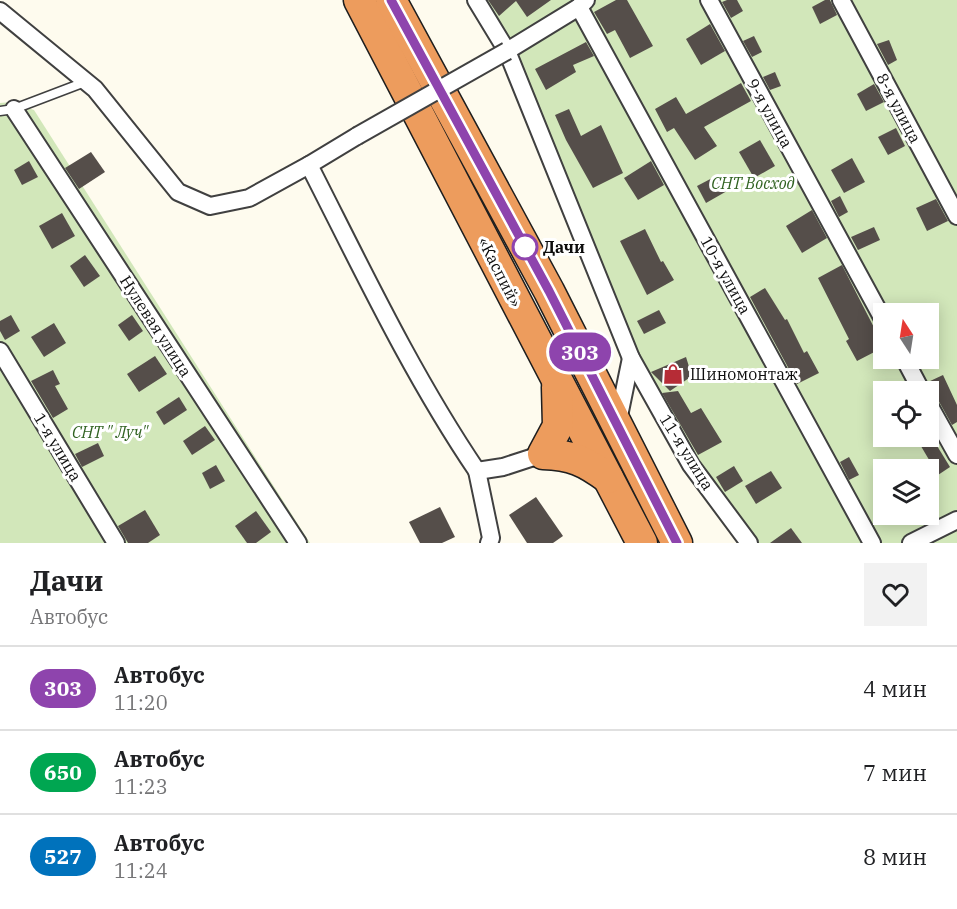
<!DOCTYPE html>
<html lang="ru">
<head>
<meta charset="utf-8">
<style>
	body { margin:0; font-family:"IBM Plex Serif",serif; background:#f2f2f2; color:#202124; height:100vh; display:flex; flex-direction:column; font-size:22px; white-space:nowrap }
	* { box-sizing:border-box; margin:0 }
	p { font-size:20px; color:#757577 }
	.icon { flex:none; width:33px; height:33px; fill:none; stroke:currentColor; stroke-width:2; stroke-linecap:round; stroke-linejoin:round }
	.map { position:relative; height:543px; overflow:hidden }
	.drawer { display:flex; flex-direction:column; background:#fff; flex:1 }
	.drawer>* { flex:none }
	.badge { padding:0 12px; border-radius:20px; font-size:21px; line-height:39px }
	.needle { width:39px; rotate:348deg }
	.tools { position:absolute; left:873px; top:303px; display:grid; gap:12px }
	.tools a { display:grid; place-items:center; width:66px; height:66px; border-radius:0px; background:#fff; box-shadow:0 3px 15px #0003; font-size:30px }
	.map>.badge { position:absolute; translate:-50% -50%; box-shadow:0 0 0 3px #fff }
	.round { display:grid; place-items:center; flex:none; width:63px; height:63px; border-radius:0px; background:#f2f2f2 }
	.overview { display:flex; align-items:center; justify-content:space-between; height:102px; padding:0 30px }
	h1 { font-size:28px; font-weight:700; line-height:45px }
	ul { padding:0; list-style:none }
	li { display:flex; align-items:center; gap:18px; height:84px; padding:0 30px; border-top:2px solid #e0e0e0 }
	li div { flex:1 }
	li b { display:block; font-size:22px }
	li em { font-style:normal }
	li .badge { min-width:66px; font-weight:700; text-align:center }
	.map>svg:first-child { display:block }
	.green { fill:#d2e7ba; fill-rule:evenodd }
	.building { fill:#554e4a }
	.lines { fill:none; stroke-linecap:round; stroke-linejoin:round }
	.lane-casing { stroke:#404040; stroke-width:11 }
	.street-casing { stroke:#404040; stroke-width:20 }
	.highway-casing { stroke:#1e1e1e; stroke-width:33 }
	.lane { stroke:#fff; stroke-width:8 }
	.street { stroke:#fff; stroke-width:16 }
	.highway { stroke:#ed9c5d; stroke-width:30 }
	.street-bridge-casing { stroke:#404040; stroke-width:20; stroke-linecap:butt }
	.street-bridge { stroke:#fff; stroke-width:16 }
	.line-casing { stroke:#fff; stroke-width:14 }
	.line { stroke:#8e44ad; stroke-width:9 }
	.stop-dot { fill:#fff; stroke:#8e44ad; stroke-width:3 }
	.labels { text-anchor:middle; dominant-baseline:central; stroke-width:6; stroke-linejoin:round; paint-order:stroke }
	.street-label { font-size:16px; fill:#0d0d0d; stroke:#fff }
	.park-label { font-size:16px; font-style:italic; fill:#306221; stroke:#fff }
	.stop-label { font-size:16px; font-weight:bold; fill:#0d0d0d; stroke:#fff; text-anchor:start }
	.poi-label { font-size:16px; fill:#0d0d0d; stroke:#fff; text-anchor:start }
</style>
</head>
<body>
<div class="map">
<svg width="957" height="543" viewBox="0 0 957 543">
	<rect width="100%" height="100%" fill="#fefbee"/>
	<g class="green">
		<path d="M471,0H957V543H740L689,471L513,70ZM884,314H928V358H884ZM884,392H928V436H884ZM884,470H928V514H884Z"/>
		<path d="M11,102L34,110L310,543H0V103Z"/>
	</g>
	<g class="building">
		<path d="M488,0H551L527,17L516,1L499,16Z"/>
		<path d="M616,0H627L653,46L630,58L615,30L607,34L594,12Z"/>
		<path d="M727,0H737L743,11L731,18L722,2Z"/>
		<path d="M825,0H830L837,15L820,24L812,7Z"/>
		<path d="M710,24L725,51L701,65L686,39Z"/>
		<path d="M754,36L762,52L752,57L743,41Z"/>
		<path d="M889,40L897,60L888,65L877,44Z"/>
		<path d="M586,42L594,56L573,65L576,72L546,90L535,69Z"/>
		<path d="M775,72L781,86L770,90L763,77Z"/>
		<path d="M741,83L751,101L704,127L717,146L695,160L674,128L667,132L655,109L676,97L686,114Z"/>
		<path d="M874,84L884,102L866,111L857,94Z"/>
		<path d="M569,109L581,136L601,125L623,173L593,188L566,140L555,115Z"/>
		<path d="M896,128L905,146L888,155L878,137Z"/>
		<path d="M760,140L775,166L754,178L739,152Z"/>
		<path d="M91,152L105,172L79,189L65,168Z"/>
		<path d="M852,158L865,182L844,193L831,170Z"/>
		<path d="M29,161L38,177L22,185L14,170Z"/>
		<path d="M651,161L664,185L638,200L624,178Z"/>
		<path d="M718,175L727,191L706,203L697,186Z"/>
		<path d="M840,196L848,212L839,217L831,201Z"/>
		<path d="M936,199L948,221L927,231L916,208Z"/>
		<path d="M812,210L827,238L802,253L786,226Z"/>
		<path d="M62,213L75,236L52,249L39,226Z"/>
		<path d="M874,227L880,240L858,250L851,237Z"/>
		<path d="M645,229L661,262L663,261L674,280L647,295L620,241Z"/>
		<path d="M85,255L100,276L84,287L70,266Z"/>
		<path d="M842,265L884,347L857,361L846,341L849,339L818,278Z"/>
		<path d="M765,288L785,320L787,319L804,353L807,351L819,373L797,384L750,297Z"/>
		<path d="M659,310L666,323L644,334L637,321Z"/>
		<path d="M11,315L20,331L5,340L0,331V321Z"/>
		<path d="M132,315L143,331L129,341L118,325Z"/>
		<path d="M54,323L66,343L44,357L31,337Z"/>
		<path d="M155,356L167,374L139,392L127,374Z"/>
		<path d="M686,357L692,376L670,391L651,372Z"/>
		<path d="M53,370L60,384L55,386L68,409L53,418L31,381Z"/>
		<path d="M943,375L957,405V422L952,425L937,398L932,394L928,382Z"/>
		<path d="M678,391L691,413L701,408L722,442L698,455L662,393Z"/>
		<path d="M179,397L187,410L164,425L156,412Z"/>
		<path d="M205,426L215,440L192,455L183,441Z"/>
		<path d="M915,436H931L950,467L938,475Z"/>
		<path d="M98,443L104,456L82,467L75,454Z"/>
		<path d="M849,457L859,475L849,480L840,462Z"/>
		<path d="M216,465L225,481L210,489L202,473Z"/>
		<path d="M734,466L743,481L725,492L716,477Z"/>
		<path d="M771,471L782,488L756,504L745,486Z"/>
		<path d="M536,497L563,536L553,543H527L509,515Z"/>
		<path d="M440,507L455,537L442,543H420L409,522Z"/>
		<path d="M145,510L160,535L148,543H128L118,526Z"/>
		<path d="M256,511L271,532L256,543H247L235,526Z"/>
		<path d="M791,528L802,543H770Z"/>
	</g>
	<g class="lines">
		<g class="lane-casing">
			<path id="lane" d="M0,111L14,109L85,82"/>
		</g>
		<g class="street-casing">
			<g id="street">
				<path d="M476,0L507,51L631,358L691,465L749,543"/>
				<path d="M709,0L884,321"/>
				<path d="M841,0L957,216"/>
				<path d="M579,7L872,543"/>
				<path d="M0,11L95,89L178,192L210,206L249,198L309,165"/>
				<path d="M507,51L579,7L586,0"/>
				<path d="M14,109L298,543"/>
				<path d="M357,136L309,165C362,269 412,375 477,471"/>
				<path d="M0,351L116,543"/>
				<path d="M904,358L922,392"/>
				<path d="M928,403L957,455"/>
				<path d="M618,421L631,358"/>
				<path d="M489,543L491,538L477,471L503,467L543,454"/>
				<path d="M911,543L957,520"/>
			</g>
		</g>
		<g class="highway-casing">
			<g id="highway">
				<path d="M359,0L642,543"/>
				<path d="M391,0L549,291L677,543"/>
				<path d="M557,387L558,426L543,454C572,455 585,461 608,478"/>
			</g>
		</g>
		<use href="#lane" class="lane"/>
		<use href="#street" class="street"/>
		<use href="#highway" class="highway"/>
		<g class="street-bridge-casing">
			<path id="street-bridge" d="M357,136L507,51"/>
		</g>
		<use href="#street-bridge" class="street-bridge"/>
	</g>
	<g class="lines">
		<g class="line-casing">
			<path id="line" d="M391,0L549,291L677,543"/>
		</g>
		<use href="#line" class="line"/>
	</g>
	<defs>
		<g id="shop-bare" transform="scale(1.62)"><path d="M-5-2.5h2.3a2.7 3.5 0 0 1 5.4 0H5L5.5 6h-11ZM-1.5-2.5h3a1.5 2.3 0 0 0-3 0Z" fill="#b62c36" stroke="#fff" stroke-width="2.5" paint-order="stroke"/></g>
	</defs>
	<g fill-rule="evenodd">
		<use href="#shop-bare" x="673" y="374"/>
	</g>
	<circle class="stop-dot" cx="525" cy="247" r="12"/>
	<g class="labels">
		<g class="street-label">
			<text transform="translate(899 108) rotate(62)">8-я улица</text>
			<text transform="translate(770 113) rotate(61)">9-я улица</text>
			<text transform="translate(500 272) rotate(63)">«Каспий»</text>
			<text transform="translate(726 275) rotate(61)">10-я улица</text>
			<text transform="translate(156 326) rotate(57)">Нулевая улица</text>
			<text transform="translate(58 447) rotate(59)">1-я улица</text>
			<text transform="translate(687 452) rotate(58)">11-я улица</text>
		</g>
		<g class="park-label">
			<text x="753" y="183">СНТ Восход</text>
			<text x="110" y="432">СНТ " Луч"</text>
		</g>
		<g class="stop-label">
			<text x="543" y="247">Дачи</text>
		</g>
		<g class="poi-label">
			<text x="690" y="374">Шиномонтаж</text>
		</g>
	</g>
</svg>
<div class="tools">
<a><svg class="needle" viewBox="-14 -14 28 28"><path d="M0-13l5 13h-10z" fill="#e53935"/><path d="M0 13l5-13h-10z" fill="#757577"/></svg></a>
<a><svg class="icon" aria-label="locate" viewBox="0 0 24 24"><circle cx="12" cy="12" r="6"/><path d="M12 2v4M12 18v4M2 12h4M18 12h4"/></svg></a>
<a><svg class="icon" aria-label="layers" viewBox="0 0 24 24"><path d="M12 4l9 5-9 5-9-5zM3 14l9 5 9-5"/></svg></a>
</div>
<b class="badge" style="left:580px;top:352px;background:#8e44ad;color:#fff">303</b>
</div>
<section class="drawer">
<div class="overview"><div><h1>Дачи</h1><p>Автобус</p></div><a class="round"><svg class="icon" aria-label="heart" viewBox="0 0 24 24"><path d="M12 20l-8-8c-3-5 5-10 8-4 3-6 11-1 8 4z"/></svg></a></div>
<ul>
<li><span class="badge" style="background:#8e44ad;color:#fff">303</span><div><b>Автобус</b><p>11:20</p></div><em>4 мин</em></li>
<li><span class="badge" style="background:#00a651;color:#fff">650</span><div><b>Автобус</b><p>11:23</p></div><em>7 мин</em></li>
<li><span class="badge" style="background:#0072bc;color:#fff">527</span><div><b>Автобус</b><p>11:24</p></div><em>8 мин</em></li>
</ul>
</section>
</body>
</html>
